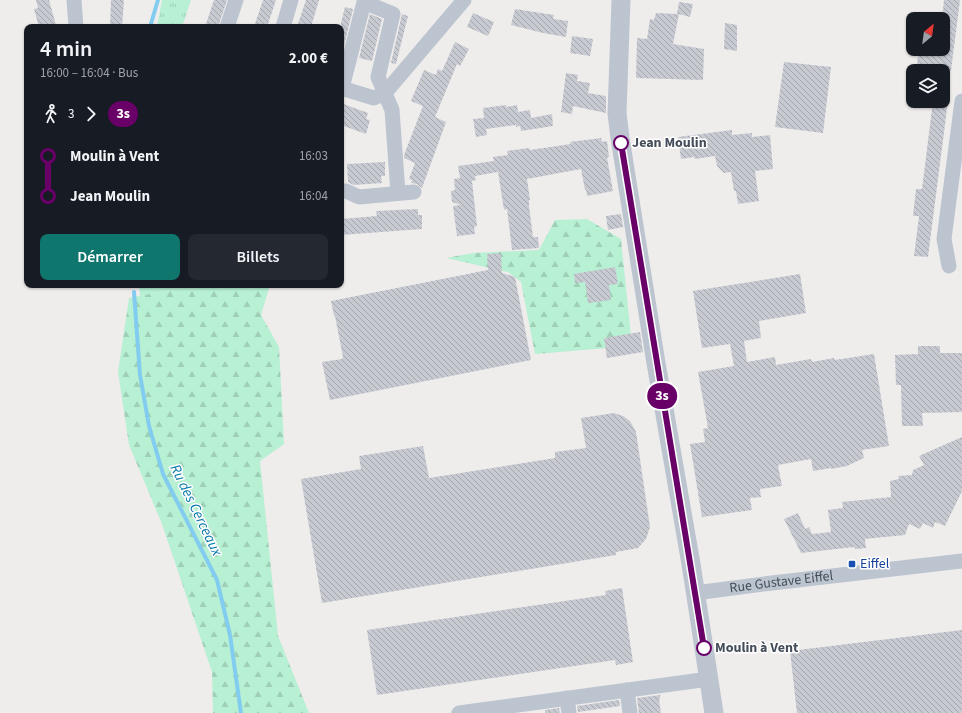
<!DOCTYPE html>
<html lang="fr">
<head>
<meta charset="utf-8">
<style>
	body { margin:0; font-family:"Source Sans 3",sans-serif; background:#242831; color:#f1f3f6; height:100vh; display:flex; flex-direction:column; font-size:15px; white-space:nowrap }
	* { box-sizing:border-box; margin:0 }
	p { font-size:13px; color:#9ea1a6 }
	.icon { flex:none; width:22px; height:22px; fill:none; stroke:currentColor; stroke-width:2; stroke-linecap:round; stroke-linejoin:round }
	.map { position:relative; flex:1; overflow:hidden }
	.sheet { position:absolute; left:24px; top:24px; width:320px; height:264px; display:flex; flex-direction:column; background:#171b24; border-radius:8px; box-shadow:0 1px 3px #0004 }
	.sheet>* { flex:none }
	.badge { padding:0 8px; border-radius:13px; font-size:14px; line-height:26px }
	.needle { width:26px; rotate:29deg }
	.fabs { position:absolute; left:906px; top:12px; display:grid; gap:8px }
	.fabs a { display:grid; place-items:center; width:44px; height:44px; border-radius:8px; background:#171b24; box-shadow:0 1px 3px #0004; font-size:20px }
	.map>.badge { position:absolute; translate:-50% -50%; box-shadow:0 0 0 2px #fff }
	.legs { display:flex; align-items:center; gap:6px; height:44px; padding:0 16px; font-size:13px }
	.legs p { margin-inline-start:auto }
	.summary { display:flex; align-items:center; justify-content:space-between; height:68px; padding:0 16px }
	h1 { font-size:22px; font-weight:600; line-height:30px }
	.primary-button { display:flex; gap:8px; margin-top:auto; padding:8px 16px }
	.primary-button a { flex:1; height:46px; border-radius:8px; background:#0f766e; color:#fff; font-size:16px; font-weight:600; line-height:46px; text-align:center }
	.primary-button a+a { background:#242831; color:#f1f3f6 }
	ul { padding:0 16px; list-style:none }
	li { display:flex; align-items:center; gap:14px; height:40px; font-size:15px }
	li i { display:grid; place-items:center; width:6px; height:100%; margin:0 5px; background:currentColor }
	li i::after { content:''; width:10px; height:10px; margin:-5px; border:3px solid; border-radius:50%; background:#171b24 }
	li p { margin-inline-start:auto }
	li:first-child i { background:linear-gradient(#0000 50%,currentColor 0) }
	li:last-child i { background:linear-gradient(currentColor 50%,#0000 0) }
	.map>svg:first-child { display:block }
	.grass { fill:url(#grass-tufts) }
	.forest { fill:url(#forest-firs) }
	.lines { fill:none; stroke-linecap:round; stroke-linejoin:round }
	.stream { stroke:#82cdef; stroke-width:4 }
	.building { fill:url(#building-back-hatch) }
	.minor { stroke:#bcc5cf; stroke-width:15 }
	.tertiary { stroke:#bcc5cf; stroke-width:19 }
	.line-1-casing { stroke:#fff; stroke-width:9 }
	.line-1 { stroke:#680068; stroke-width:6 }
	.stop-1-dot { fill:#fff; stroke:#680068; stroke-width:2 }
	.transit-dot { fill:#1a4fb4; stroke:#fff; stroke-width:1.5 }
	.labels { text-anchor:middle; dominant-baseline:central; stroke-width:3; stroke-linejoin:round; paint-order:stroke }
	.stop-label { font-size:14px; font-weight:bold; fill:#444d5a; stroke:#fff; text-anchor:start }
	.transit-label { font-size:14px; fill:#164399; stroke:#fff; text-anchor:start }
	.street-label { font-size:14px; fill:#444d5a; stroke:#fff }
	.water-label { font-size:15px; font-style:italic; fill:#0677ab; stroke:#fff }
</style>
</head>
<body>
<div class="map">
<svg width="962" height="713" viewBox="0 0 962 713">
	<defs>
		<pattern id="grass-tufts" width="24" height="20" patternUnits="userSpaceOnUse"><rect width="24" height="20" fill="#b7f0d3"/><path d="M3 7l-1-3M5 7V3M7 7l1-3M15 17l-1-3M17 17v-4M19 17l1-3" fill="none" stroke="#9fcfb7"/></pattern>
		<pattern id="forest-firs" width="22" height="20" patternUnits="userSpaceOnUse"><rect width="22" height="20" fill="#b7f0d3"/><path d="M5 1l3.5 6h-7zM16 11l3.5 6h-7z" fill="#9fcfb7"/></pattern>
		<pattern id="building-back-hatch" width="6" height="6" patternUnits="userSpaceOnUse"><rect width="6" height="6" fill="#c8cad2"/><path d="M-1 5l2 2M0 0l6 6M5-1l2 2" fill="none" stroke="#a4a6ad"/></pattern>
	</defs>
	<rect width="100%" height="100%" fill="#efecec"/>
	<g class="grass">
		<path d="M162,0H191L182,27H157Z"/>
		<path d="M139,285H195L140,296Z"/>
	</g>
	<g class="forest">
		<path d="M587,219L621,239L632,346L535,354L521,282L508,272L446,258L473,253L539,250L555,220Z"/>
		<path d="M195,285H270L261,315L279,347L284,444L260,461L278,636L309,713H213L212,672L162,524L129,445L118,372L129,298Z"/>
	</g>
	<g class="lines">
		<g class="stream">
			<path d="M150,27L158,0"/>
			<path d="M134,292L140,375L149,426L163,474L217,580L230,635L241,713"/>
		</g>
	</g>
	<g class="building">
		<path d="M36,0H49L56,25L49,27H39L34,9L38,8Z"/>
		<path d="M111,0H124L122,27H110Z"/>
		<path d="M214,0H227L218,27H205Z"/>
		<path d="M263,0H276L267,27H254Z"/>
		<path d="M306,0H319L311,27H297Z"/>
		<path d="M944,0H960L951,71H916L919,49H943V19H942Z"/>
		<path d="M679,2L693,4L690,17L679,14L673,44L704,49L703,80L636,78L637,38L647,39L650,19L654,20L656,13L677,14Z"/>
		<path d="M345,7L353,9L342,54L341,23Z"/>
		<path d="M515,9L554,15L553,19L568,21L566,37L543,33L511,25Z"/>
		<path d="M473,13L494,22L488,36L467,27Z"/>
		<path d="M370,14L382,19L372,61L359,58Z"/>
		<path d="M402,14L408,16L396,64L391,63Z"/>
		<path d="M725,23L737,25V51L724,49Z"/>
		<path d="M572,36L593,39L590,56L570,53Z"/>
		<path d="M455,42L469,49L460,66L457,64L435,117L446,122L422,188L417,184L411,183L412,180L409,179L415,163L404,158V155L423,106L411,101L424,70L436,75L438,69L442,71Z"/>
		<path d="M784,62L831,67L823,133L775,127Z"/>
		<path d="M566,73L578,75L577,81L590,83L588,93L606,96V113L573,106L572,114L561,112Z"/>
		<path d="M933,101H948L928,257L914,256L919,216H913L916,189H922Z"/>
		<path d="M341,103L368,113L366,119L370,120L366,134L341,125Z"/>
		<path d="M506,105V107L517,105L518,112L530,110L531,118L552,114L553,126L521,131L520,126L516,127V125L486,129L487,135L476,137L473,119L484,118L483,108Z"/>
		<path d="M732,130V135L752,133V137L770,135L773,169L755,171L759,201L738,204L736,191H734L731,172L724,173L717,166L715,156L695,159L694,157L681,159L678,137Z"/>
		<path d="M601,138L602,142L607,141L609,157L607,158L613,191L587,196L586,189L585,190L581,169L527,179L530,200H529V206L533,237H538L539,248L512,250L507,209L504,210L498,172L475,176L476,180L472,181L477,226L474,227L475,234L457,236L453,206L461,205L452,202L451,191L455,190L454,179L460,178L458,166L494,161L493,157L508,155L507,151L529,148L530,150L571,144L570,142Z"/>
		<path d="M385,162V176H381L382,183L354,185L348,182L347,164Z"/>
		<path d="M418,209V215H422V229L341,235V219L377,216L376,211Z"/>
		<path d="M621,214L623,227L608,230L606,216Z"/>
		<path d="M501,253L502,273L515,277L531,360L330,400L322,362L342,359L343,357L335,316H334L331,301L488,270L487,254Z"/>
		<path d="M615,267L618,284L609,285L611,300L588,303L585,282L575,283L574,274Z"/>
		<path d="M800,274L806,313L759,321L761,338L744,341L747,362L775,357L776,365L811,359L812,362L834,358L835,360L874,354L889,446L862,450L864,458L847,466L831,469V468L813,471L811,459L778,465L782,486L760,489L761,497L750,498L752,510L702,517L690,444L705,442L703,429L708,428L698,372L734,366L730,344L702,348L693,291Z"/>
		<path d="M640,332L643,352L607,358L604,338Z"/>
		<path d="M918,346H940V353H962V412L922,413L923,426H902L901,385H896L895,355L918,354Z"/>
		<path d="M614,413L623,416L630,421L636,432L650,527L646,539L638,548L616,552V555L322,603L301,479L361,469L359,456L423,446L429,478L555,458V452L586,448L581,418Z"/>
		<path d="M962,437V491L945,526L935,522L933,528L923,523L920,529L909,524L905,535L865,539L866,548L855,549L854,547L801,553L784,519L798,513L805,529L809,527L812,534L831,532L828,510L843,508L842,502L891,497L890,481L899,479L898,476L912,475L913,470L924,465L919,456Z"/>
		<path d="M622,588L633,662L616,665L615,660L377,695L367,630L606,595L605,591Z"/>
		<path d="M962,630V713H797L790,651Z"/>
		<path d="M660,695V699L659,700L661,713H639L637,698Z"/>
		<path d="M619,700L620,706L578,712L577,706Z"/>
		<path d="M559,708L560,713H545V710Z"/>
	</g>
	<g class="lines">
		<g class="minor">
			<path d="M74,0L76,27"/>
			<path d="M227,27L236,0"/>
			<path d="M283,27L291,0"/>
			<path d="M341,88L374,98L385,93L464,0"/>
			<path d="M342,88L364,2L393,14L378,77L392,110L398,193"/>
			<path d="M341,191H346L359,197L414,192"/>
			<path d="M949,266L944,239L962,101"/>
			<path id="s1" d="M695,593L772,583L962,561"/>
			<path d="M627,690L630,713"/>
			<path d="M567,698L569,713"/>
			<path d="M459,713L709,679"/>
		</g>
		<path class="tertiary" d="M621,0L617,113L620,138L656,363L691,564L714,713"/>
	</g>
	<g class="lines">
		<g class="line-1-casing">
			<path id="line-1" d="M621,143L704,648"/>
		</g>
		<use href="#line-1" class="line-1"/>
	</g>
	<g class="stop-1-dot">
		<circle cx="621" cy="143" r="7"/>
		<circle cx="704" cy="648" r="7"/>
	</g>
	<rect class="transit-dot" x="848" y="560" width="8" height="8" rx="2"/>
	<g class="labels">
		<g class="stop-label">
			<text x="632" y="143">Jean Moulin</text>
			<text x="715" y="648">Moulin à Vent</text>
		</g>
		<g class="transit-label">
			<text x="860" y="564">Eiffel</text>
		</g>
		<g class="street-label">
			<text stroke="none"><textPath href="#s1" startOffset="87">Rue Gustave Eiffel</textPath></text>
		</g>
		<g class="water-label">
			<text transform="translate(196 510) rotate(64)">Ru des Cerceaux</text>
		</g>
	</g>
</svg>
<div class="fabs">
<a><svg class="needle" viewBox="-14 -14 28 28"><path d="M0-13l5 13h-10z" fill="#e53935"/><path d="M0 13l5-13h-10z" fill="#9ea1a6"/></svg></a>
<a><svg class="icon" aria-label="layers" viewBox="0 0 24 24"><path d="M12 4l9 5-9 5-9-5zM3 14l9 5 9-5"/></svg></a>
</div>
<b class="badge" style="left:662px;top:396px;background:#680068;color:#fff">3s</b>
<section class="sheet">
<div class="summary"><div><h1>4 min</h1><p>16:00 – 16:04 · Bus</p></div><b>2.00 €</b></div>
<div class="legs"><svg class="icon" aria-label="walk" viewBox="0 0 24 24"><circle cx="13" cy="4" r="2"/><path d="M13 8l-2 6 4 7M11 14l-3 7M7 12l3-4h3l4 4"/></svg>3<svg class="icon" aria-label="forward" viewBox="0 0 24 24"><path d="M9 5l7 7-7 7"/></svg><b class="badge" style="background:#680068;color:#fff">3s</b></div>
<ul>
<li><i style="color:#680068"></i><b>Moulin à Vent</b><p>16:03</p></li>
<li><i style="color:#680068"></i><b>Jean Moulin</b><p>16:04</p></li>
</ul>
<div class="primary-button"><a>Démarrer</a><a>Billets</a></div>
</section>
</div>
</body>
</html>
